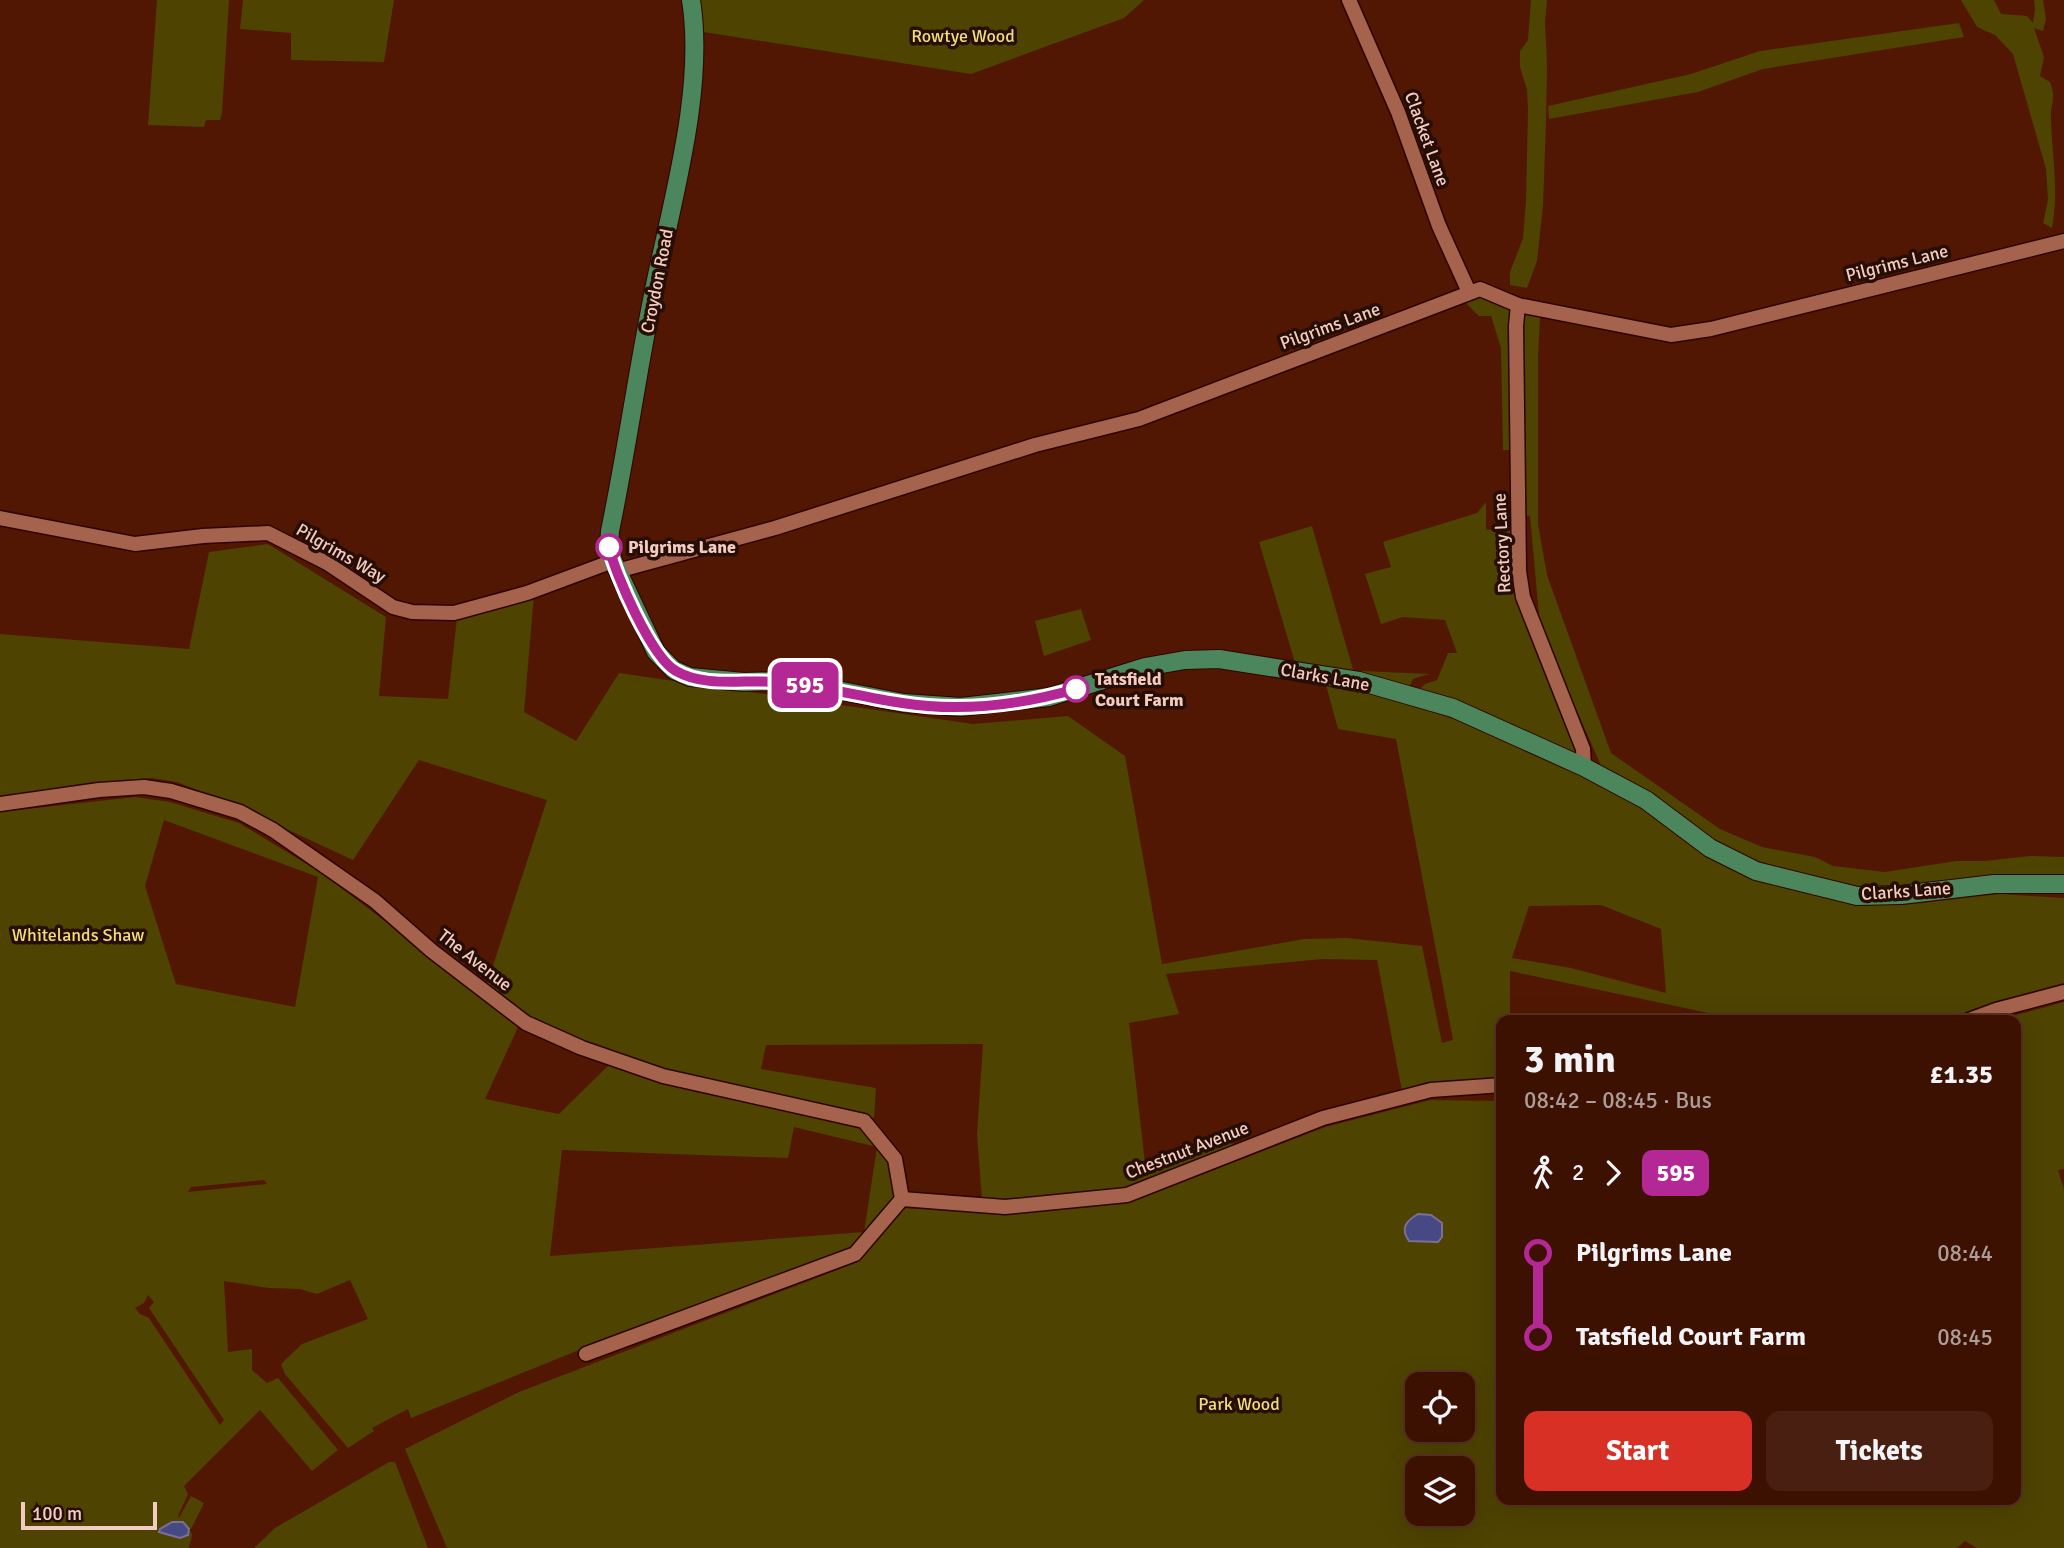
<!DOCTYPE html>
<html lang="en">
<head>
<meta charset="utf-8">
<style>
	body { margin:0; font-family:Signika,sans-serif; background:#481f11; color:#f1f3f6; height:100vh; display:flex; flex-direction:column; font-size:26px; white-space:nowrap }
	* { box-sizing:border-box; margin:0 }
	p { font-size:23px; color:#ad9d99 }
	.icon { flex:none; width:38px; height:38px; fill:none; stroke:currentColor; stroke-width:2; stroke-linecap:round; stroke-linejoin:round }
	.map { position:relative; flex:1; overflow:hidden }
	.sheet { position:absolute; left:1496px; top:1015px; width:525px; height:490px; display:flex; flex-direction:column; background:#3d1102; border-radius:14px; box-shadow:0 7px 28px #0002,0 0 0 2px #563124 }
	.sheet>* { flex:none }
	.badge { padding:0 14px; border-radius:10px; font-size:24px; line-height:46px }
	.fabs { position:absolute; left:1405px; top:1372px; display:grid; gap:14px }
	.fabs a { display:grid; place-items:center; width:70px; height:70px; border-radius:14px; background:#3d1102; box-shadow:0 7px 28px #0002,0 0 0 2px #563124; font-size:35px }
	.scale { position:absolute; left:21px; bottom:18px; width:136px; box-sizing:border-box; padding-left:7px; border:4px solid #f2ccc0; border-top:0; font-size:19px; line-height:24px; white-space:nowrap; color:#f2ccc0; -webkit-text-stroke:5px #260d05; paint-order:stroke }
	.map>.badge { position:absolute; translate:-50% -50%; box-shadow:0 0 0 4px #fff }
	.legs { display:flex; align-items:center; gap:10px; height:77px; padding:0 28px; font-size:23px }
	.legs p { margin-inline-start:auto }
	.overview { display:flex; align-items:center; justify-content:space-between; height:119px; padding:0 28px }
	h1 { font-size:38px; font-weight:700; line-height:52px }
	.cta { display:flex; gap:14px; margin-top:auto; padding:14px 28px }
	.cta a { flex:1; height:80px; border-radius:14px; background:#d93025; color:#fff; font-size:28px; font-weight:700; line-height:80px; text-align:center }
	.cta a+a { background:#481f11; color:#f1f3f6 }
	ul { padding:0 28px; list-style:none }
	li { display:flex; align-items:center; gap:24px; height:84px; font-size:26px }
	li i { display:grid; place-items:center; width:10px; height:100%; margin:0 9px; background:currentColor }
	li i::after { content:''; width:18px; height:18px; margin:-9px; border:5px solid; border-radius:50%; background:#3d1102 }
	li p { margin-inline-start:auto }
	li:first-child i { background:linear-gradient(#0000 50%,currentColor 0) }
	li:last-child i { background:linear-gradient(currentColor 50%,#0000 0) }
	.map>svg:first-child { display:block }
	.green { fill:#4e4300; fill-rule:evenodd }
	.water { fill:#464983; stroke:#7a7095; stroke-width:2 }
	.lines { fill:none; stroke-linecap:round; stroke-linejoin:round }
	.minor-casing { stroke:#2e0400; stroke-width:17 }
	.major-casing { stroke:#2e0400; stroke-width:20 }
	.minor { stroke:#a5634d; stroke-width:14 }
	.major { stroke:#4c865c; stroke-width:18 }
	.line-1-casing { stroke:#fff; stroke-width:16 }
	.line-1 { stroke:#b32895; stroke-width:10 }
	.stop-1-dot { fill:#fff; stroke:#b32895; stroke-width:3.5 }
	.labels { text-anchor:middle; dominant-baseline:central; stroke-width:7; stroke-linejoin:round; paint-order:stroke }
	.park-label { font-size:18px; fill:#f0dd77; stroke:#260d05 }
	.street-label { font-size:18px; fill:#f2ccc0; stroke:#260d05 }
	.stop-label { font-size:18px; font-weight:bold; fill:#f2ccc0; stroke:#260d05; text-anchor:start }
</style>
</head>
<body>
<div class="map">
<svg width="2064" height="1548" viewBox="0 0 2064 1548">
	<rect width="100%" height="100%" fill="#511702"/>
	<g class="green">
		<path d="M157,0H229L222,113L220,120H206L204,127L148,125Z"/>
		<path d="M243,0H394L384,62L291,60V33L240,29Z"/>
		<path d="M697,0H1144L1124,18L971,74L704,32Z"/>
		<path d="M1531,0H1547L1545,22L1547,65L1546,122L1543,206L1537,261L1527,288L1510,285V272L1523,238L1526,201L1528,109L1527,90L1520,67V51L1528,40Z"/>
		<path d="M1961,0H1994L2001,14L2027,16L2033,23L2035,9L2034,0H2043L2046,19L2043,31L2034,28L2044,57L2040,76L2050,82C2057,101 2050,102 2051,119C2052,156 2059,191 2052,228L2043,223L2048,200L2046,169L2013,54L1995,35L1977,27Z"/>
		<path d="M1959,23L1964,37L1763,69L1698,92L1549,119L1548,106L1691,74L1760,51Z"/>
		<path d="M1491,297L1512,308V450H1503L1501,348L1491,316H1479L1466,303L1477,298Z"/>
		<path d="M1523,313L1540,317L1538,357V524L1547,575L1611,753L1720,829L1762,847L1815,857L1833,866L1885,872L1956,861H1984L2030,856L2064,857V879L1863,891L1760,864L1711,839L1667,804L1602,768L1540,626L1530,516L1524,515Z"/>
		<path d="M1486,502V530L1514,527L1521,608L1563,712L1578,759L1417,692L1425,684L1437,680L1448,653H1457L1445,620L1403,617L1381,624L1365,574L1391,567L1383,542L1477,513Z"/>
		<path d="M1312,526L1354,673L1363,671L1429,674L1413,679L1408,689L1296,666L1259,542Z"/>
		<path d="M268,544L386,617L379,696L448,699L457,618L534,594L524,712L576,741L619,673L973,724L1068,716L1125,756L1162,964L1304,939L1347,938L1422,946L1442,1043L1453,1040L1396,739L1338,729L1326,685L1378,695L1492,731L1641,804L1707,854L1855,902L1903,905L2000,894L2064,898V983L1996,1001L1944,1020H1827V1018L1737,1013L1713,1014L1510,971V1020H1502L1501,1081L1426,1082L1402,1091L1377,960L1322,959L1166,974L1179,1014L1129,1023L1145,1163L1233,1142L1231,1150L1126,1189L1006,1202L982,1200L977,1135L983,1044L766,1045L761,1069L876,1088L874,1118L646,1068L532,1023L486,987L547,800L419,760L353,860L239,807L177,782L152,778L89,783L0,796V634L189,649L209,552ZM1601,905L1661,929L1666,993L1571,968L1512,958L1529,906Z"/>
		<path d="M1081,609L1091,640L1044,656L1035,621Z"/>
		<path d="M135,797L170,802L239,823L320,872L520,1023L485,1099L559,1114L611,1063L691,1091L861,1125L889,1159L897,1197L850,1249L626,1331L411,1418L408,1409L372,1428L374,1431L348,1448L285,1374L281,1364L302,1344L368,1319L350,1280L317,1294L300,1289L269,1288L224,1281L228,1352L252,1349V1370L267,1383L278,1378L338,1450L312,1471L260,1410L184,1486L188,1494L178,1516L179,1518L191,1496L204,1503L191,1529L189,1528L192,1535L189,1548H0V812ZM164,820L318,877L295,1007L176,984L145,886ZM794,1127L877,1147L864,1232L550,1256L562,1150L788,1158ZM264,1180L267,1184L188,1192L191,1187ZM148,1295L154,1302L149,1308L224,1420L220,1425L149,1318L140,1314L135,1308L144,1303Z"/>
		<path d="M2064,1002V1169L2058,1170L2064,1189V1548H1977L1965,1541L1957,1548H447L405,1449L519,1392L858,1262L905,1208L1005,1214L1138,1199L1325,1127L1430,1100L1501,1101L1502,1500H2016V1020H1998ZM1418,1384H1463V1430H1418ZM1418,1468H1463V1514H1418Z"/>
		<path d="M389,1462H395L428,1548H254L275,1528Z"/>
	</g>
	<g class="water">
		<path d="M1418,1214L1431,1215L1442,1223V1237L1438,1242L1409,1241C1400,1228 1406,1221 1418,1214Z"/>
		<path d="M172,1522H183L189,1529L188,1535L180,1538L159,1532L160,1529Z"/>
	</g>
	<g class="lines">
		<g class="minor-casing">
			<g id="minor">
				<path d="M1349,0L1398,112L1439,226L1469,292"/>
				<path d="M1518,305L1516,326L1519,571L1523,597L1583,749L1584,767"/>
				<path d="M0,518L135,544L203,536L268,533L327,563L393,607L412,612L454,613L527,593L613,561"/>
				<path d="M617,571L775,528L1035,445L1139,419L1480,289L1518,305L1671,335L1711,329L2064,241"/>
				<path d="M0,804L99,790L144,787L171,791L240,812L273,830L375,901L432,951L526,1023L582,1048L663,1076L864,1121L895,1159L902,1199"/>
				<path d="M1969,1020L1996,1010L2064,992"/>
				<path d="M902,1199L1005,1207L1127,1195L1323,1118L1431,1090L1502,1085"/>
				<path d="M586,1354L855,1254L902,1199"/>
			</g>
		</g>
		<g class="major-casing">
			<path id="major" d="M691,0C705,88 673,197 655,285C638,367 627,449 610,531L609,546L613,561L656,652L674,670L690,677L744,682L774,681L827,688L904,703L961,707L1049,697L1145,667L1185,660L1219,659L1359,681L1453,708L1584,767L1646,800L1710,848L1756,871L1857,896L1901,895L1994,884H2064"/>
		</g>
		<use href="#minor" class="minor"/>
		<use href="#major" class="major"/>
	</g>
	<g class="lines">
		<g class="line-1-casing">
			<path id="line-1" d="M609,547C615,574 652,658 676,671C705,688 745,679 776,682C819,685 860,697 902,703C959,712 1020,705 1076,689"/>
		</g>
		<use href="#line-1" class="line-1"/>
	</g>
	<g class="stop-1-dot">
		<circle cx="609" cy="547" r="12"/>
		<circle cx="1076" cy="689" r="12"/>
	</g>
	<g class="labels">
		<g class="park-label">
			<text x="963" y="36">Rowtye Wood</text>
			<text x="78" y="935">Whitelands Shaw</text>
			<text x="1239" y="1404">Park Wood</text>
		</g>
		<g class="street-label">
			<text transform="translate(1427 139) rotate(70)">Clacket Lane</text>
			<text transform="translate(1897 263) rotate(-14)">Pilgrims Lane</text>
			<text transform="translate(657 281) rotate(-79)">Croydon Road</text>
			<text transform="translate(1330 326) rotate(-20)">Pilgrims Lane</text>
			<text transform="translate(1502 543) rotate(-93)">Rectory Lane</text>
			<text transform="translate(341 553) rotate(30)">Pilgrims Way</text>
			<text transform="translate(1325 677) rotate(10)">Clarks Lane</text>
			<text transform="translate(1906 891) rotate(-4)">Clarks Lane</text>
			<text transform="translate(475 960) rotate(38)">The Avenue</text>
			<text transform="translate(1187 1150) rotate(-21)">Chestnut Avenue</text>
		</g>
		<g class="stop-label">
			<text x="628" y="547">Pilgrims Lane</text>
			<text x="1095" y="679">Tatsfield<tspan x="1095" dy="21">Court Farm</tspan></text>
		</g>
	</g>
</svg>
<div class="fabs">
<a><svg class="icon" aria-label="locate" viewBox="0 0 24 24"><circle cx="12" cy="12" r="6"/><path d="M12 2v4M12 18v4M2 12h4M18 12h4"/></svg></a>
<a><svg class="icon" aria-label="layers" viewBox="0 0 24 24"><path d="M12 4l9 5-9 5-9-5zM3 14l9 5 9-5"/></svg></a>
</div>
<div class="scale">100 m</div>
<b class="badge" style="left:805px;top:685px;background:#b32895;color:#fff">595</b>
<section class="sheet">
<div class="overview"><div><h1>3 min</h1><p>08:42 – 08:45 · Bus</p></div><b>£1.35</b></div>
<div class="legs"><svg class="icon" aria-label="walk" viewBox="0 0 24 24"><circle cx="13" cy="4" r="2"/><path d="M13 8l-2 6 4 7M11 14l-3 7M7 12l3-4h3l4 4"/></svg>2<svg class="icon" aria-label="forward" viewBox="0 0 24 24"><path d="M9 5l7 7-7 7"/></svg><b class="badge" style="background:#b32895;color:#fff">595</b></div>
<ul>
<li><i style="color:#b32895"></i><b>Pilgrims Lane</b><p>08:44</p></li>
<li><i style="color:#b32895"></i><b>Tatsfield Court Farm</b><p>08:45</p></li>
</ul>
<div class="cta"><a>Start</a><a>Tickets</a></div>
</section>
</div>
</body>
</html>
